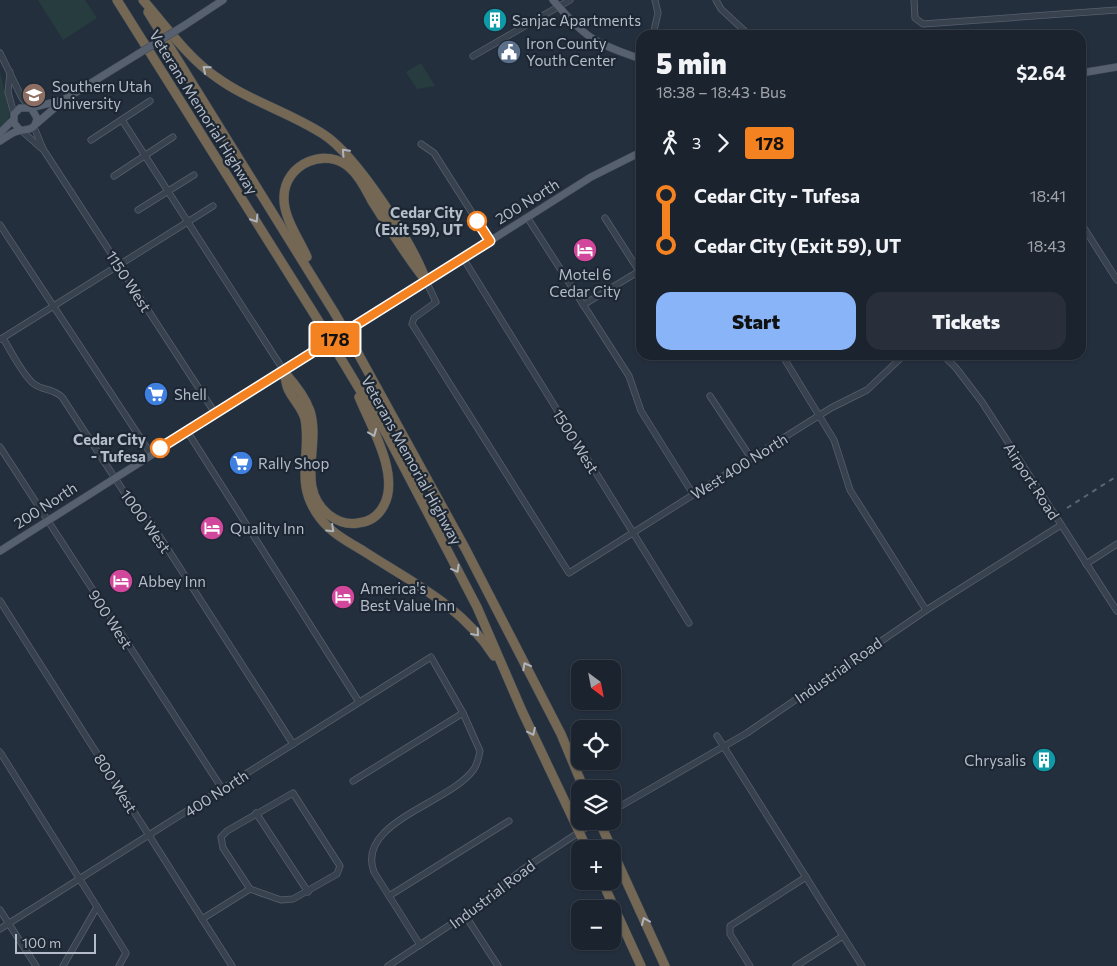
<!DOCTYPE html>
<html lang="en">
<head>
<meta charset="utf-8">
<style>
	body { margin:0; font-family:Commissioner,sans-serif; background:#282f3a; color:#f1f3f6; height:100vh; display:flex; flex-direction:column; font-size:19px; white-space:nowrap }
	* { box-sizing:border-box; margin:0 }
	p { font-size:16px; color:#a0a4aa }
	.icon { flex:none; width:28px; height:28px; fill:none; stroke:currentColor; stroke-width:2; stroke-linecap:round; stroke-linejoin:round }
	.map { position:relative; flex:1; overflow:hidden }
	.details { position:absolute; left:636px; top:30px; width:450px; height:330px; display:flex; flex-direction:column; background:#1b232e; border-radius:15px; box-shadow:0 1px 4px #0004,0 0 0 1px #39404a }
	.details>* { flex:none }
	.badge { padding:0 10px; border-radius:4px; font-size:18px; line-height:32px }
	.needle { width:32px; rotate:148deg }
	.controls { position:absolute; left:571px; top:660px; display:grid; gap:10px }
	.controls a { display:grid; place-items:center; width:50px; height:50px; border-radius:10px; background:#1b232e; box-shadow:0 1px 4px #0004,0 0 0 1px #39404a; font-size:25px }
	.scale { position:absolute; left:15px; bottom:12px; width:81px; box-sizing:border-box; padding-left:5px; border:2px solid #b4bcc9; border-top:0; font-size:14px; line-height:18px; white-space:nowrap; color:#b4bcc9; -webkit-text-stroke:4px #1d2633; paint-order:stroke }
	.map>.badge { position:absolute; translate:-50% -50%; box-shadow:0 0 0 2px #fff }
	.legs { display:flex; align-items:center; gap:8px; height:55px; padding:0 20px; font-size:16px }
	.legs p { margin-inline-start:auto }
	.overview { display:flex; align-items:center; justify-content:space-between; height:85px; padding:0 20px }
	h1 { font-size:28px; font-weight:800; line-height:38px }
	.primary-button { display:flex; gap:10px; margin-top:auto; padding:10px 20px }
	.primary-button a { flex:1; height:58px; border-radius:15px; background:#8ab4f8; color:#111; font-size:20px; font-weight:800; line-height:58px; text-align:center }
	.primary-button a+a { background:#282f3a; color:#f1f3f6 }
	ul { padding:0 20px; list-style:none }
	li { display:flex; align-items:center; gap:18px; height:50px; font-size:19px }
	li i { display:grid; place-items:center; width:8px; height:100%; margin:0 6px; background:currentColor }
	li i::after { content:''; width:12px; height:12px; margin:-6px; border:4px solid; border-radius:50%; background:#1b232e }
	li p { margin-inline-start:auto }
	li:first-child i { background:linear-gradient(#0000 50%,currentColor 0) }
	li:last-child i { background:linear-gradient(currentColor 50%,#0000 0) }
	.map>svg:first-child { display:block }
	.green { fill:#263c3f }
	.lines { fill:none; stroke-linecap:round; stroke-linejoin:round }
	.minor-casing { stroke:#565f6c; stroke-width:7 }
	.major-casing { stroke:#414a57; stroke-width:8 }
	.highway-casing { stroke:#434c59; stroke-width:10 }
	.minor { stroke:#38414e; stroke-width:5.5 }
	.major { stroke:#56606e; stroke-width:7 }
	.highway { stroke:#746855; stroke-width:9 }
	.rail { stroke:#5a6575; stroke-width:2; stroke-dasharray:5 5; stroke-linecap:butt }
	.major-bridge-casing { stroke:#414a57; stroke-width:8; stroke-linecap:butt }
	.highway-bridge-casing { stroke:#434c59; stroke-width:10; stroke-linecap:butt }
	.major-bridge { stroke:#56606e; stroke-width:7 }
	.highway-bridge { stroke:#746855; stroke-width:9 }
	.oneway { stroke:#aeb4bd }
	.line-1-casing { stroke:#fff; stroke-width:11 }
	.line-1 { stroke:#f58220; stroke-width:8 }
	.stop-1-dot { fill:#fff; stroke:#f58220; stroke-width:2.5 }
	.labels { text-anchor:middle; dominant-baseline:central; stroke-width:4.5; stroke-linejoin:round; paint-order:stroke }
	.poi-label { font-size:15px; fill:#b4bcc9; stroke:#1d2633; text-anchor:start }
	.street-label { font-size:15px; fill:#b4bcc9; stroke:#1d2633 }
	.stop-label { font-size:15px; font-weight:bold; fill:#b4bcc9; stroke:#1d2633; text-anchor:end }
</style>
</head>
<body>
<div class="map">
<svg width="1117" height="966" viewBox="0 0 1117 966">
	<rect width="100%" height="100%" fill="#242f3e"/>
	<g class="green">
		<path d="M38,0H85L97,18L63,40Z"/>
		<path d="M421,63L435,86L417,89L406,72Z"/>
		<path d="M0,72L10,114L5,126L0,129Z"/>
	</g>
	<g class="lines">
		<g class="minor-casing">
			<g id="minor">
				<path d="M716,0L721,9L749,35"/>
				<path d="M914,0L915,18L923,24L1117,10"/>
				<path d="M653,35L658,13L655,0"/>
				<path d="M0,53L22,98L30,108"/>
				<path d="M473,56L570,0"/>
				<path d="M10,72L8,92L14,114"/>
				<path d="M122,120L284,371"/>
				<path d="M34,127L43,149L215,413"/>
				<path d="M22,131L41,148"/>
				<path d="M91,140L150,101"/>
				<path d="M421,144L434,153L490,241"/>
				<path d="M114,176L173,137"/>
				<path d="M138,210L194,175"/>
				<path d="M527,217L629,376L641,411L693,494"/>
				<path d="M605,218L639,271"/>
				<path d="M1081,223L1117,280"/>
				<path d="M0,225L151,454"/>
				<path d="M463,258L689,623"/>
				<path d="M426,281L436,302L414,318L412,324L569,573L831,408L867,390L904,355"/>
				<path d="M583,305L641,270"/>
				<path d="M3,338C10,350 24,377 34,384C44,391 52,388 62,397L124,492L151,523L293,744"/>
				<path d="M1,339L213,206"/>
				<path d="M782,355L834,440L850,490L926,610"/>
				<path d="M943,355L956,368L982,402L1117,611"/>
				<path d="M710,396L751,458"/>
				<path d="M187,431L359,702"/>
				<path d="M0,447L223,790"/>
				<path d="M1086,564L1117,544"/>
				<path d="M0,601L232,966"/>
				<path d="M717,736L862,966"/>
				<path d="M0,752L126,953L119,966"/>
				<path d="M353,781L463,713"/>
				<path d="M612,811L747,733L928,609L1061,525"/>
				<path d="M256,813L308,892"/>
				<path d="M389,896L509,821"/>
				<path d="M0,910L36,966"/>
				<path d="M465,915L498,966"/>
				<path d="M202,919L250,889L223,848L221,837L227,831L293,793L340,866L337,874L293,899L281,900L250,889"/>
				<path d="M0,929L431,657L463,713L480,751C479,757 477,764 474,769C451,803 355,822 374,872L420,945"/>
				<path d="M63,966L97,907"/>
				<path d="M388,966L465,915L522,870L596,821"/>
				<path d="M750,966L730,934V926L806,877"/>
				<path d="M796,966L843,936"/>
			</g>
		</g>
		<g class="major-casing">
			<g id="major">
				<path d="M553,0C585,38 594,43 641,59"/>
				<path d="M185,25L223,0"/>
				<path d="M1081,73L1117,67"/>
				<path d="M31,108L62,100"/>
				<path d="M36,124L65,99L138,54"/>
				<path d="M0,133L13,120"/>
				<path d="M0,141C5,138 10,134 15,132C25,128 35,133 37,118L31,108H20L14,114V123L20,130"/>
				<path d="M0,551L591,177L641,152"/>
			</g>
		</g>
		<g class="highway-casing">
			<g id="highway">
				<path d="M117,0L321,325"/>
				<path d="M143,0C166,26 187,57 216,77C249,101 289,112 323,134C356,155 414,244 426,281"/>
				<path d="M148,12L334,312"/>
				<path d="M307,257C299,239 283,217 284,197C284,164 327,145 351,169C360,177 366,190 372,201C388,226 404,253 423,277"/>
				<path d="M355,348L465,548L561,734L584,789"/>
				<path d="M340,357L387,435L477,607L522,711L567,806"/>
				<path d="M284,371C285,377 286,384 288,389C293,400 302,407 305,419C312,455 293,483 320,518C332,534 349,542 365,552C413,583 462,606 494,656"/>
				<path d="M285,373C295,384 305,397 310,411C321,446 295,488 329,515C337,521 348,525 358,523C370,522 379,515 384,505C400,475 371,426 359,397"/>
				<path d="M599,821L612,849"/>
				<path d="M612,850L665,966"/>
				<path d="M602,881L641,966"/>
			</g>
		</g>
		<use href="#minor" class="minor"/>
		<use href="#major" class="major"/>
		<use href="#highway" class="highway"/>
		<path class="rail" d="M1067,508L1117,476"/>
		<g class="major-bridge-casing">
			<path id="major-bridge" d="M138,54L185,25"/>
		</g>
		<g class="highway-bridge-casing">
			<g id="highway-bridge">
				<path d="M334,312L355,348"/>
				<path d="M321,325L340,357"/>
				<path d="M567,806L587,849"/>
			</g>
		</g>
		<use href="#major-bridge" class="major-bridge"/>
		<use href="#highway-bridge" class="highway-bridge"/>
	</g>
	<defs><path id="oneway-chevron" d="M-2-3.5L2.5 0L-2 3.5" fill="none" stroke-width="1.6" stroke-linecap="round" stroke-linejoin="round" transform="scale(1.25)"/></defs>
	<g class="oneway">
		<use href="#oneway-chevron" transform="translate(206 69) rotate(-140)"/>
		<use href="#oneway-chevron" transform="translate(345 152) rotate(-133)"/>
		<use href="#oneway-chevron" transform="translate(255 219) rotate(58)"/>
		<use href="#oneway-chevron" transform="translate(373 433) rotate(68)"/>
		<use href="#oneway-chevron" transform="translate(331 529) rotate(43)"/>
		<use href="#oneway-chevron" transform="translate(456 569) rotate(61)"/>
		<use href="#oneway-chevron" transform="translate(476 633) rotate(49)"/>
		<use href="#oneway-chevron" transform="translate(526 666) rotate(-118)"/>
		<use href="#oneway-chevron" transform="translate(532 732) rotate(64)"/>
		<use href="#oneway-chevron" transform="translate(645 921) rotate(-113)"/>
	</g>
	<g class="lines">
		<g class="line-1-casing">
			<path id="line-1" d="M160,448L490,241L477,221"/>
		</g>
		<use href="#line-1" class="line-1"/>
	</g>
	<defs>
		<g id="building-disc" transform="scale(1.25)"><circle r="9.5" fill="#0f9aa8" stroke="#1d2633"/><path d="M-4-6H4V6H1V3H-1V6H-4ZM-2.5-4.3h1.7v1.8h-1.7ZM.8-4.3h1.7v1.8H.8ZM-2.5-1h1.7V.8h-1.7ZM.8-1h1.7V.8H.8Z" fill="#fff"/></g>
		<g id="civic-disc" transform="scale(1.25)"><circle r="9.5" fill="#5c6f8a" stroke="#1d2633"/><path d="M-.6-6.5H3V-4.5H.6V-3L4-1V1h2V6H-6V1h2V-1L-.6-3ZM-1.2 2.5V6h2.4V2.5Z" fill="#fff"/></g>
		<g id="university-disc" transform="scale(1.25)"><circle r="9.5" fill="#8d6e63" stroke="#1d2633"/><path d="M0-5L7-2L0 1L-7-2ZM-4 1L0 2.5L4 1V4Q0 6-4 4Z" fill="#fff"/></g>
		<g id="hotel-disc" transform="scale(1.25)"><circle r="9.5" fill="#d1479c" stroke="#1d2633"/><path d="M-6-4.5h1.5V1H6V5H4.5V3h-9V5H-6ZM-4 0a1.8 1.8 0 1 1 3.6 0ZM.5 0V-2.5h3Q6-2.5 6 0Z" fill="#fff"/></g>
		<g id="supermarket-disc" transform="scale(1.25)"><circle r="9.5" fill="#3f7fe0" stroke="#1d2633"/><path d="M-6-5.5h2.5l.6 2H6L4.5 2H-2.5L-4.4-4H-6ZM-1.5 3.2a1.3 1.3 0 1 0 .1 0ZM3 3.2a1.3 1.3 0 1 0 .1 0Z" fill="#fff"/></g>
	</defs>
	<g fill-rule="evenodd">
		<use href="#building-disc" x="495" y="20"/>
		<use href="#civic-disc" x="509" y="52"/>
		<use href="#university-disc" x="34" y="95"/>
		<use href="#hotel-disc" x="585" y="250"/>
		<use href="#supermarket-disc" x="156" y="394"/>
		<use href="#supermarket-disc" x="241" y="463"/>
		<use href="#hotel-disc" x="212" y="528"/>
		<use href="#hotel-disc" x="121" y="581"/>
		<use href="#hotel-disc" x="343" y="597"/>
		<use href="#building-disc" x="1044" y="760"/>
	</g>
	<g class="stop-1-dot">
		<circle cx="477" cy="221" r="9"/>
		<circle cx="160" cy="448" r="9"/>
	</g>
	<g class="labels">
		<g class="poi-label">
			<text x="512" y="20">Sanjac Apartments</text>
			<text x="526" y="43">Iron County<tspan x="526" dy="17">Youth Center</tspan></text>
			<text x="52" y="86">Southern Utah<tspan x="52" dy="17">University</tspan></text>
			<text x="585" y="274" text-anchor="middle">Motel 6<tspan x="585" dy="17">Cedar City</tspan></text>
			<text x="174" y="394">Shell</text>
			<text x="258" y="463">Rally Shop</text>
			<text x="230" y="528">Quality Inn</text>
			<text x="138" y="581">Abbey Inn</text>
			<text x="360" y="588">America's<tspan x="360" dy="17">Best Value Inn</tspan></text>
			<text x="1026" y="760" text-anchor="end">Chrysalis</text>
		</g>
		<g class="street-label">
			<text transform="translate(204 112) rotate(58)">Veterans Memorial Highway</text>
			<text transform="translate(527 201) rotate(-32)">200 North</text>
			<text transform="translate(129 281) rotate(57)">1150 West</text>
			<text transform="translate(576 441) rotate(58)">1500 West</text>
			<text transform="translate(412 460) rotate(61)">Veterans Memorial Highway</text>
			<text transform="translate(739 466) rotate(-32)">West 400 North</text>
			<text transform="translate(1032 481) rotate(57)">Airport Road</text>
			<text transform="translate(45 505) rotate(-33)">200 North</text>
			<text transform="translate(146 521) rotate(54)">1000 West</text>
			<text transform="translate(111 619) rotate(57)">900 West</text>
			<text transform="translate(838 670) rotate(-35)">Industrial Road</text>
			<text transform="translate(116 783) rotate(58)">800 West</text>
			<text transform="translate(216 793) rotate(-33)">400 North</text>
			<text transform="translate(492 894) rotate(-37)">Industrial Road</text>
		</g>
		<g class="stop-label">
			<text x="463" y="212">Cedar City<tspan x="463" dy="17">(Exit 59), UT</tspan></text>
			<text x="146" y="439">Cedar City<tspan x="146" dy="17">- Tufesa</tspan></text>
		</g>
	</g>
</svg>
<div class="controls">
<a><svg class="needle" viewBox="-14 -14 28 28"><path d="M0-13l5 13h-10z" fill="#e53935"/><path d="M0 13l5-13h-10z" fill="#a0a4aa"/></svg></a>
<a><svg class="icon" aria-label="locate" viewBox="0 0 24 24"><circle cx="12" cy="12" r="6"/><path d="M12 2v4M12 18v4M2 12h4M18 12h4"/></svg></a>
<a><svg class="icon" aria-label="layers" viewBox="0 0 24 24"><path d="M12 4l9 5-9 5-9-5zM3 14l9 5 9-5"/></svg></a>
<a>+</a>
<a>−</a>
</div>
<div class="scale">100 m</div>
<b class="badge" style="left:335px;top:339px;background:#f58220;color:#111">178</b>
<section class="details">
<div class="overview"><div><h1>5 min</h1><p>18:38 – 18:43 · Bus</p></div><b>$2.64</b></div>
<div class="legs"><svg class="icon" aria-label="walk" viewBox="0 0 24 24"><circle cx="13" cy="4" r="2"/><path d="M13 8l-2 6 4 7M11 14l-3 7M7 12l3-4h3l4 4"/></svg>3<svg class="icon" aria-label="forward" viewBox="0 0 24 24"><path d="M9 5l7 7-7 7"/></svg><b class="badge" style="background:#f58220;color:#111">178</b></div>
<ul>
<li><i style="color:#f58220"></i><b>Cedar City - Tufesa</b><p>18:41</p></li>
<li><i style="color:#f58220"></i><b>Cedar City (Exit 59), UT</b><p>18:43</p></li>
</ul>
<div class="primary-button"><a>Start</a><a>Tickets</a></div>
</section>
</div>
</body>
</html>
